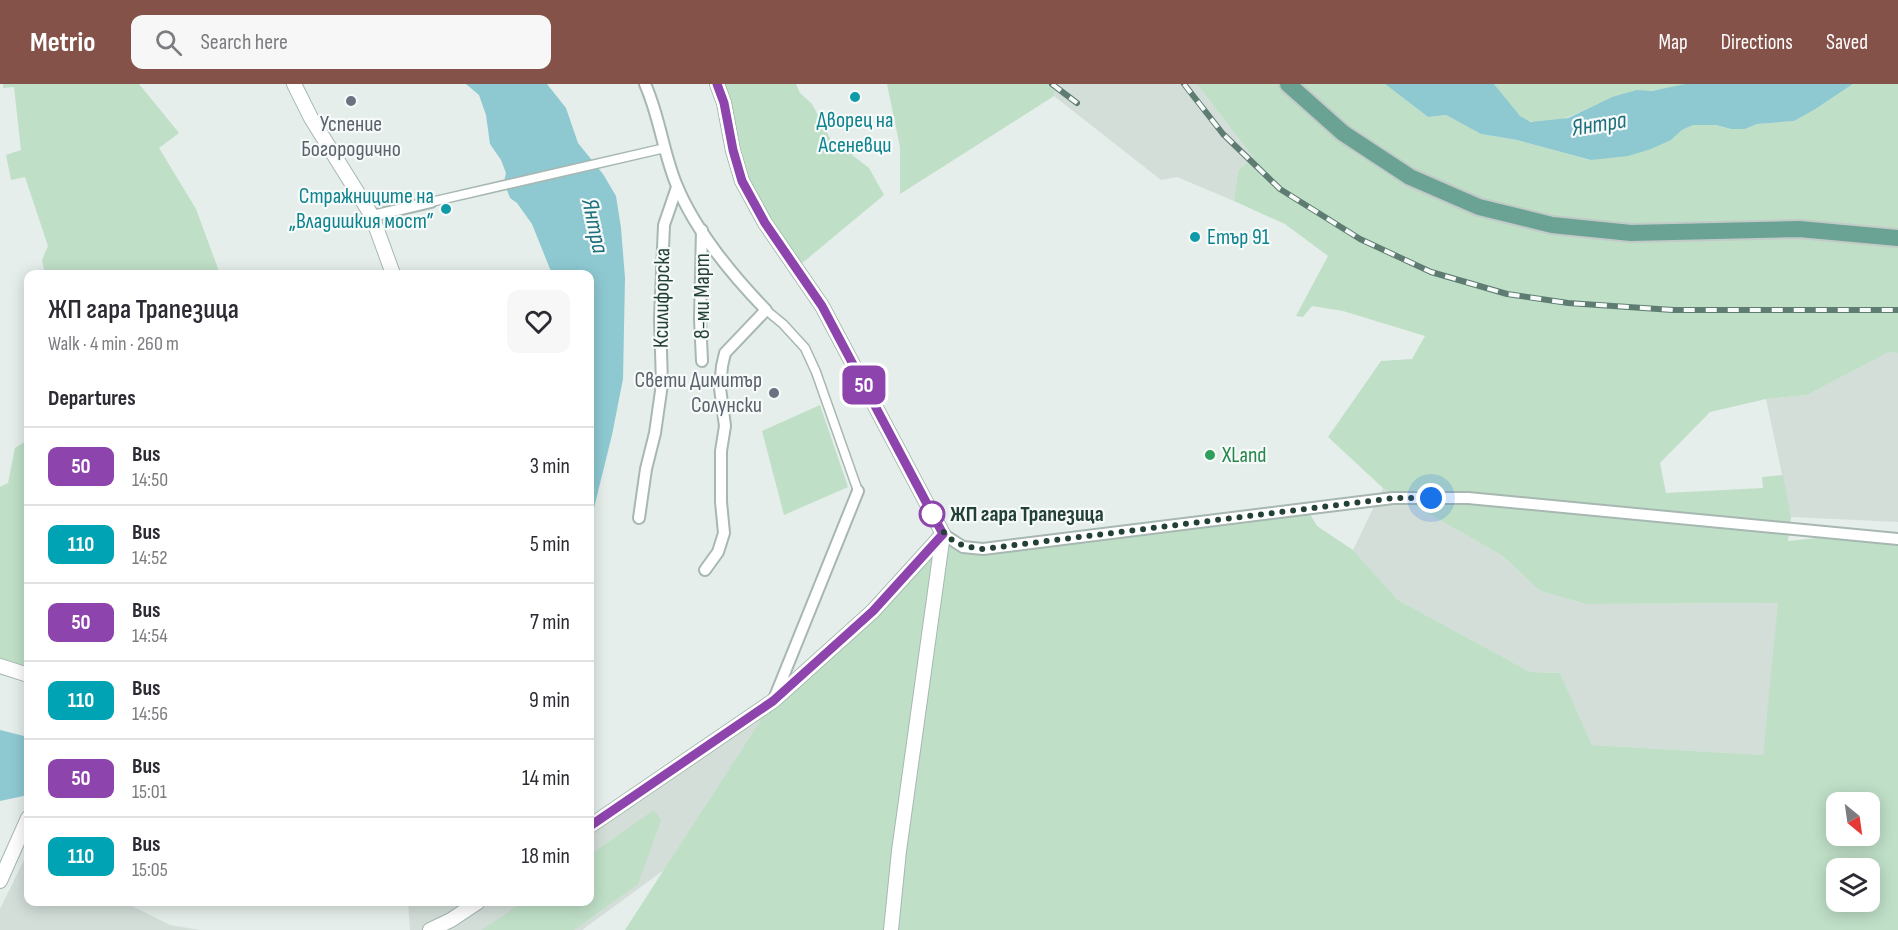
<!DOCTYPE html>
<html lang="en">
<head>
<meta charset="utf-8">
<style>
	body { margin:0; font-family:"Sofia Sans Condensed",sans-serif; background:#f7f7f7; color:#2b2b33; height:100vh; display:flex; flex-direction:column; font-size:22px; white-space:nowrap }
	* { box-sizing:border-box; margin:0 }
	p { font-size:20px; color:#7c7c81 }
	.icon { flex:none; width:33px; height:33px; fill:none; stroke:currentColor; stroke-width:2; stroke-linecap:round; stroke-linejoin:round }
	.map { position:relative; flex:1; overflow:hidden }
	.sheet { position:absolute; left:24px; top:186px; width:570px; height:636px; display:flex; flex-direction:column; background:#fff; border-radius:12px; box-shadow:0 3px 15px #0003 }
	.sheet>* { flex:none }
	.badge { padding:0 12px; border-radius:9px; font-size:21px; line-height:39px }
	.needle { width:39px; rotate:151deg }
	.buttons { position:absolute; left:1826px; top:708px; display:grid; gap:12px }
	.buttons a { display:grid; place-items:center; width:54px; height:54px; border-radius:12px; background:#fff; box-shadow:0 3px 15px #0003; font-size:30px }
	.you { position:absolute; width:30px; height:30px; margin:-15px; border:4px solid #fff; border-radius:50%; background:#1a73e8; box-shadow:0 0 0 9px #1a73e833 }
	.map>.badge { position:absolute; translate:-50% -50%; box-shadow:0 0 0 3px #fff }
	h2 { padding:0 24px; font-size:22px; line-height:54px }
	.round { display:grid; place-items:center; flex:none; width:63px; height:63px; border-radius:12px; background:#f7f7f7 }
	.head { display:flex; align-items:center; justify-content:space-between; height:102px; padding:0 24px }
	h1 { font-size:28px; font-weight:600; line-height:45px }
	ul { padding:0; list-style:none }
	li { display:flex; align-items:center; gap:18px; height:78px; padding:0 24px; border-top:2px solid #e1e1e2 }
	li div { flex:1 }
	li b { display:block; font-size:22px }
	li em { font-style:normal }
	li .badge { min-width:66px; font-weight:700; text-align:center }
	header { display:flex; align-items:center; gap:36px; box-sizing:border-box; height:84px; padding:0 30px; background:#845248; color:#fff }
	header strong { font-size:28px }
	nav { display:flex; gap:33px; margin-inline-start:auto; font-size:21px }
	.search { width:420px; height:54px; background:#f7f7f7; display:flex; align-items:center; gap:15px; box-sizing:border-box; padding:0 21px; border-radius:12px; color:#7c7c81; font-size:22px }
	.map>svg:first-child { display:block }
	.built { fill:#d3ded9 }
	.green { fill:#bfdfc7; fill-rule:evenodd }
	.water { fill:#8ec9d2 }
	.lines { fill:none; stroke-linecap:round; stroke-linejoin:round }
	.pedestrian-casing { stroke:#a7b7b1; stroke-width:11 }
	.minor-casing { stroke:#a7b7b1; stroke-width:14 }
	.tertiary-casing { stroke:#a7b7b1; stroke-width:16 }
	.primary-casing { stroke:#c2cac7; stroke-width:20 }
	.pedestrian { stroke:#fff; stroke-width:8 }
	.minor { stroke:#fff; stroke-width:10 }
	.tertiary { stroke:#fff; stroke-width:14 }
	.primary { stroke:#6aa393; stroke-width:16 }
	.rail-casing { stroke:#5f7c73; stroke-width:6 }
	.rail { stroke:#f6faf8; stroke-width:4; stroke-dasharray:11; stroke-linecap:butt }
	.line-casing { stroke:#fff; stroke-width:14 }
	.line { stroke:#8e44ad; stroke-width:9 }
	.walk { stroke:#244138; stroke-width:6; stroke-dasharray:0 10.8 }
	.culture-dot { fill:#0f9aa8; stroke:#f6faf8; stroke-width:2 }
	.worship-dot { fill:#6b7280; stroke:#f6faf8; stroke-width:2 }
	.leisure-dot { fill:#2e9e5b; stroke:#f6faf8; stroke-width:2 }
	.stop-dot { fill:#fff; stroke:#8e44ad; stroke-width:3 }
	.labels { text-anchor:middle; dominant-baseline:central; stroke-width:4.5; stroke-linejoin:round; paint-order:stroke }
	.culture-label { font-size:22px; fill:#0d838f; stroke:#f6faf8 }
	.worship-label { font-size:22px; fill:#5b616d; stroke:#f6faf8 }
	.street-label { font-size:22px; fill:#244138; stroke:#f6faf8 }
	.leisure-label { font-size:22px; fill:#27864d; stroke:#f6faf8; text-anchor:start }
	.stop-label { font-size:22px; font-weight:bold; fill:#244138; stroke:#f6faf8; text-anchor:start }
	.water-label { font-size:24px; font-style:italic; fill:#1e6f7d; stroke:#f6faf8 }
</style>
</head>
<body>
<header>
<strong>Metrio</strong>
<div class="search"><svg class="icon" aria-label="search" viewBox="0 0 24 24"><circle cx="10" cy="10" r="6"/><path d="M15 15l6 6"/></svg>Search here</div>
<nav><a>Map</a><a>Directions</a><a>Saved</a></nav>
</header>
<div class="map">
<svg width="1898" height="846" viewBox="0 0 1898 846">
	<rect width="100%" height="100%" fill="#e5eeea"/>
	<g class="built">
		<path d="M1056,0H1197L1253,73L1238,87L1234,117L1177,93L1161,96L1054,12Z"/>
		<path d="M1889,268L1898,269V438L1791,433L1766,315L1807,311Z"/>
		<path d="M1383,404L1503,472L1540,507L1586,520L1779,519L1763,671L1592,661L1560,589L1530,588L1398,516L1353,466Z"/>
		<path d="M773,617L664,786L582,846H410L408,818H590V738Z"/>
		<path d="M28,768V818H124L170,841L200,846H0V825Z"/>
	</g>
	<g class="green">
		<path d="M3,0H139L179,49L159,64L196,125L220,190H45L42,176L48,162L25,93L11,96L6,71L21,66L14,3L3,4Z"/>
		<path d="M717,0H796L800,9L812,20L834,62L850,57L859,63L852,71L869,84L884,111L795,185L742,97Z"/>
		<path d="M887,0H1056L1054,12L900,110V63Z"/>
		<path d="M1197,0H1385L1428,33L1446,31L1481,50L1517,56L1591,76L1671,56L1682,46L1693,41H1716L1731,45H1745L1757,40L1794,37L1814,26L1853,0H1898V269L1889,268L1807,311L1766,315L1710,328L1660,379L1666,409L1763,404L1762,393L1783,391L1791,433L1788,457L1847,451L1898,455V846H625L773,617L943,450L963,463L1307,425L1317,442L1353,466L1398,516L1530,588L1560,589L1592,661L1763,671L1778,519L1586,520L1540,507L1503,472L1383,404L1328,353L1381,277L1412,275L1425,252L1343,227L1312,222L1303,233L1296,232L1328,172L1285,140L1234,117L1238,87L1253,73ZM1836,718H1869V752H1836ZM1836,784H1869V818H1836Z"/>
		<path d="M1494,0H1685C1663,9 1640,5 1617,12C1591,19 1548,53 1520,32C1510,24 1502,10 1494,0Z"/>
		<path d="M28,312V591L0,582V403L8,399L15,364L26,357Z"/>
		<path d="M820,321L848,403L784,431L762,347Z"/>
		<path d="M654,726L661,736L638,800L574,846H482L523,818H590V771Z"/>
	</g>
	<g class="water">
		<path d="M466,0H547L566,24L578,59L603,90L616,112L621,144L625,194L623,295L612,351L590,440V190H552L532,140L517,119L510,114L504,98L506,89L501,76L490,60L486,31L479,11Z"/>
		<path d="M1385,0H1494L1520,32L1531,38L1568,34L1612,13L1637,6L1652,7L1685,0H1853L1814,26L1794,37L1757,40L1745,45H1731L1716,41H1693L1682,46L1671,56L1651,65L1628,72L1591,76L1517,56L1481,50L1446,31L1428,33Z"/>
		<path d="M0,646L28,653V711L0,717Z"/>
	</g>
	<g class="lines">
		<g class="pedestrian-casing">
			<g id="pedestrian">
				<path d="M431,118L665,64"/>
				<path d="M766,226L783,240L805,264L816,288L858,407"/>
			</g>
		</g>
		<g class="minor-casing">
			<g id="minor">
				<path d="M645,0C660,33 663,69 677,102C695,146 734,193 766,226L725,269L722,282L720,304L725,342L721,367V418L724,449L718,468L705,486"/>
				<path d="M372,132L431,118"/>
				<path d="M702,146L700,235L702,277"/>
				<path d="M639,434L646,385L655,349L662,300L660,235L664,141L677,103"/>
				<path d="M943,450L963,463L983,465L1393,414H1468L1898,455"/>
				<path d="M774,615L858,407"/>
			</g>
		</g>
		<g class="tertiary-casing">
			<g id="tertiary">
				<path d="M294,0L311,34L372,132L393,190"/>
				<path d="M717,0L724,19L733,67L742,97L765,139L822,222L943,450L899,767L891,846"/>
				<path d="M0,582L28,591"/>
				<path d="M590,742L773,617L873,527L943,450"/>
				<path d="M0,797L28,734"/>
				<path d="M430,846L451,836L478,818"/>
			</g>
		</g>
		<g class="primary-casing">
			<path id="primary" d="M1288,0L1343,49L1410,93L1479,123L1552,141L1631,149L1799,145L1898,154"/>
		</g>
		<use href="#pedestrian" class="pedestrian"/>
		<use href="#minor" class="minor"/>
		<use href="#tertiary" class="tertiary"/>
		<use href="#primary" class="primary"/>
		<g class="rail-casing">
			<g id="rail">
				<path d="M1052,0L1077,19"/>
				<path d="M1184,0L1223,50L1280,105L1360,155L1431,188L1507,210L1568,219L1673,226H1898"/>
			</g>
		</g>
		<use href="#rail" class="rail"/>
	</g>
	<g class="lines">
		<g class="line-casing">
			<path id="line" d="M590,742L773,617L873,527L943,450L822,222L765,139L742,97L733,66L724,19L717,0"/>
		</g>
		<use href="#line" class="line"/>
		<path class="walk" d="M932,430C947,456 953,461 983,465L1394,414H1431"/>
	</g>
	<g class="culture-dot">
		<circle cx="855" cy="13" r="6"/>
		<circle cx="446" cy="125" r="6"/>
		<circle cx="1195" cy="153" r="6"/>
	</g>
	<g class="worship-dot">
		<circle cx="351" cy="17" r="6"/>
		<circle cx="774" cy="309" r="6"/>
	</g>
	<circle class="leisure-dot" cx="1210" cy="371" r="6"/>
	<circle class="stop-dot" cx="932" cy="430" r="12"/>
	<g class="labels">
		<g class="culture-label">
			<text x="855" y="36">Дворец на<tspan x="855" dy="25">Асеневци</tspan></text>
			<text x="434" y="112" text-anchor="end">Стражниците на<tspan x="434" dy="25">„Владишкия мост”</tspan></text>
			<text x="1207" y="153" text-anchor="start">Етър 91</text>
		</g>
		<g class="worship-label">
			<text x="351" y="40">Успение<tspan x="351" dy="25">Богородично</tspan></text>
			<text x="762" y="296" text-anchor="end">Свети Димитър<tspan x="762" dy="25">Солунски</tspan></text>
		</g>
		<g class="street-label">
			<text transform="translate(702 212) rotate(-90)">8-ми Март</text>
			<text transform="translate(662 214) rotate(-89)">Ксилифорска</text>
		</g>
		<g class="leisure-label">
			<text x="1222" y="371">XLand</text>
		</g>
		<g class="stop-label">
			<text x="950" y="430">ЖП гара Трапезица</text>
		</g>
		<g class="water-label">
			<text transform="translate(1599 40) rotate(-9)">Янтра</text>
			<text transform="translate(595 142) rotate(78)">Янтра</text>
		</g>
	</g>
</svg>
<div class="buttons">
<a><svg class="needle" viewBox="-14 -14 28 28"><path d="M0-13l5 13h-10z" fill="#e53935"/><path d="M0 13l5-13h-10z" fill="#7c7c81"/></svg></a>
<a><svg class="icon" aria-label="layers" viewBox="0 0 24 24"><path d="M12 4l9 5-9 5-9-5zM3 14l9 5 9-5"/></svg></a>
</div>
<div class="you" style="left:1431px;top:414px"></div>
<b class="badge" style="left:864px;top:301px;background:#8e44ad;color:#fff">50</b>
<section class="sheet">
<div class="head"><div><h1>ЖП гара Трапезица</h1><p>Walk · 4 min · 260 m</p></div><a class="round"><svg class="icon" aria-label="heart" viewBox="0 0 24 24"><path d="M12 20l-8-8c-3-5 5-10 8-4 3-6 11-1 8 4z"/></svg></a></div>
<h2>Departures</h2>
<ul>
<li><span class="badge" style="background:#8e44ad;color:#fff">50</span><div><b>Bus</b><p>14:50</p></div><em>3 min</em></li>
<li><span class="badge" style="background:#00a3b4;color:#fff">110</span><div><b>Bus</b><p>14:52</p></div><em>5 min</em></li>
<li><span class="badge" style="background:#8e44ad;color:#fff">50</span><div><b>Bus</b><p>14:54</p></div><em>7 min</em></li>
<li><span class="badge" style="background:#00a3b4;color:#fff">110</span><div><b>Bus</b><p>14:56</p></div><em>9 min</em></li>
<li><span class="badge" style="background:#8e44ad;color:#fff">50</span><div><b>Bus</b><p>15:01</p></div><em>14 min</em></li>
<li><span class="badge" style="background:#00a3b4;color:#fff">110</span><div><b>Bus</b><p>15:05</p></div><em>18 min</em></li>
</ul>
</section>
</div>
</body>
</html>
